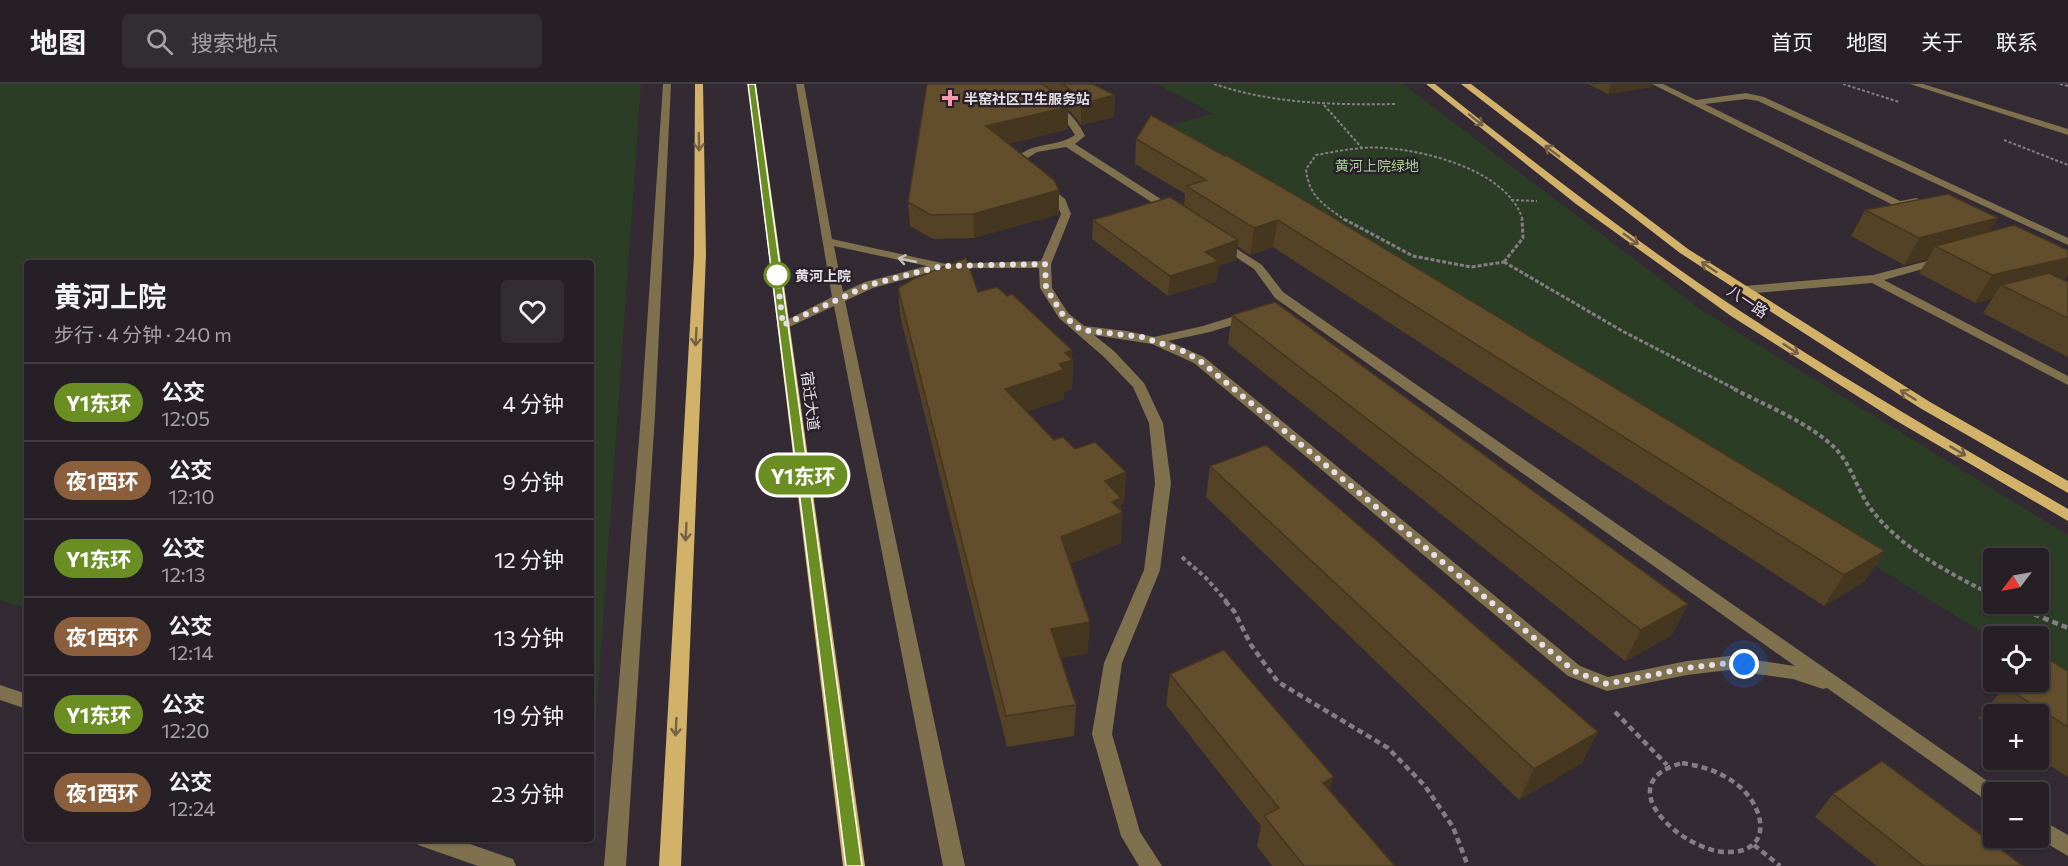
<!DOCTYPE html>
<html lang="zh">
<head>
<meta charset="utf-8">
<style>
	body { margin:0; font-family:Commissioner,"Noto Sans SC",sans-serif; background:#322d32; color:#f1f3f6; height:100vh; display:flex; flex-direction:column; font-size:22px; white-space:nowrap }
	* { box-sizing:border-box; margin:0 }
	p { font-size:20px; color:#a4a3a7 }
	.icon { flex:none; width:33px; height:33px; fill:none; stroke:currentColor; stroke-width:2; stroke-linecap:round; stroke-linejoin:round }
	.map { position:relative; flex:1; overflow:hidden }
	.side { position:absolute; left:24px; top:176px; width:570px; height:582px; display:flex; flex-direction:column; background:#262026; border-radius:6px; box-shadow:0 2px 4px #0004,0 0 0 2px #423e43 }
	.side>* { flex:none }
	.badge { padding:0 12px; border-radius:20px; font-size:21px; line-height:39px }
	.needle { width:39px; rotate:238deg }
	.fabs { position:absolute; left:1983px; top:464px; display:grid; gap:12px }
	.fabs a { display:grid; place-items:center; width:66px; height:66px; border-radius:6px; background:#262026; box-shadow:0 2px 4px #0004,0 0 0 2px #423e43; font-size:30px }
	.you { position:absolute; width:30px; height:30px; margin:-15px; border:4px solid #fff; border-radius:50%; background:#1a73e8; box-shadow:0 0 0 9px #1a73e833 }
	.map>.badge { position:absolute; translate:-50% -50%; box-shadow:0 0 0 3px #fff }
	.round { display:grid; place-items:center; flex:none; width:63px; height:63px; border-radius:6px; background:#322d32 }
	.overview { display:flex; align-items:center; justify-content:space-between; height:102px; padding:0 30px }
	h1 { font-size:28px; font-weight:700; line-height:45px }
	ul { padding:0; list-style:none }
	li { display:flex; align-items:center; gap:18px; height:78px; padding:0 30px; border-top:2px solid #423e43 }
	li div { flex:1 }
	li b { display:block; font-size:22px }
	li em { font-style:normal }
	li .badge { min-width:66px; font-weight:700; text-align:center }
	header { display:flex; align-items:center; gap:36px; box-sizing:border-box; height:84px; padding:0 30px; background:#262026; border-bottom:2px solid #423e43 }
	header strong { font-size:28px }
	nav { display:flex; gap:33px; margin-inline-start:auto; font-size:21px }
	.search { width:420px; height:54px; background:#322d32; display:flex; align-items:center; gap:15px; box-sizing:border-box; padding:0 21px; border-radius:6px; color:#a4a3a7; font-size:22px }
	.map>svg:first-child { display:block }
	.green { fill:#2c3d25; fill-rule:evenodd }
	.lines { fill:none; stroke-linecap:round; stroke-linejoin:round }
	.path-far3 { stroke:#857d85; stroke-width:2; stroke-dasharray:3 2; stroke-linecap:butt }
	.path-far2 { stroke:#857d85; stroke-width:3; stroke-dasharray:4 2; stroke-linecap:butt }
	.path-far1 { stroke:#857d85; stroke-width:4; stroke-dasharray:4.5 3; stroke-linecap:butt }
	.path { stroke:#857d85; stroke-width:4.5; stroke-dasharray:6 4; stroke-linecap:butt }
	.minor { fill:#7f704e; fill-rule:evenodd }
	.major { fill:#d2b269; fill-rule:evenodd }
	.wall { fill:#544226 }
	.shaded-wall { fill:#45361f }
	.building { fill:#624d2c; stroke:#45361f; stroke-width:1.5 }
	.oneway { stroke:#756246 }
	.oneway2 { stroke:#c7beb8 }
	.line { fill:#6b8e23; stroke:#fff; stroke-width:1.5 }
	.walk { stroke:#e6e0e6; stroke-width:6; stroke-dasharray:0 10.8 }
	.poi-dot { fill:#f29aae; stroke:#292029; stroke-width:2 }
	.stop-dot { fill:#fff; stroke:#6b8e23; stroke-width:3 }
	.labels { text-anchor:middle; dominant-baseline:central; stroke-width:5; stroke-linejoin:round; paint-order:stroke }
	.far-poi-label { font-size:14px; font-weight:bold; fill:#e6e0e6; stroke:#292029; text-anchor:start }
	.far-park-label { font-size:14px; fill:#aad39c; stroke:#292029 }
	.far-stop-label { font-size:14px; font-weight:bold; fill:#e6e0e6; stroke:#292029; text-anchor:start }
	.street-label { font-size:15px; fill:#e6e0e6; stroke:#292029 }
</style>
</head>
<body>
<header>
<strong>地图</strong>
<div class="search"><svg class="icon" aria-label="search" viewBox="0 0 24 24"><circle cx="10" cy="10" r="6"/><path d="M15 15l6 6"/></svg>搜索地点</div>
<nav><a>首页</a><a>地图</a><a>关于</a><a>联系</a></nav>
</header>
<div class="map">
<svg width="2068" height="782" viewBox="0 0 2068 782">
	<rect width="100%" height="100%" fill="#332a33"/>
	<g class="green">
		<path d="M0,0H641L596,636L591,640V178H27V524L0,516Z"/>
		<path d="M1157,0H1403L1700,225L2068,451V601L2039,583L2038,552H1994L1993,555L1304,130L1154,45L1213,30ZM1994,474H2038V519H1994Z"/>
	</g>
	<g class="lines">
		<g class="path-far3">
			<path d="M1214,0C1274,20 1334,21 1397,20"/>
			<path d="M1843,0L1899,18"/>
			<path d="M2060,0L2068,2"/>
			<path d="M1324,21L1362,64"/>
			<path d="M2004,56L2068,81"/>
			<path d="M1511,116L1537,117"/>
			<path d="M1346,137C1324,120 1309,114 1306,85L1316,71C1339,67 1362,62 1385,64C1429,67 1510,88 1523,137"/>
		</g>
		<g class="path-far2">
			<path d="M1344,135L1413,172L1471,183L1504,178"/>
			<path d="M1504,178L1624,248L1737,306"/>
			<path d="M1504,178L1523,154L1522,135"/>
		</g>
		<g class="path-far1">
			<path d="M1734,305C1767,322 1805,337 1833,362C1852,380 1856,405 1871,425C1902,466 1950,489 1994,512"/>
			<path d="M1182,473L1206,494L1227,518"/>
		</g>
		<g class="path">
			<path d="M1225,517L1234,527L1251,561L1278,598L1388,664L1425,702L1453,743L1468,782"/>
			<path d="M2006,519L2068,544"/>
			<path d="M1615,628L1667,681"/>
			<path d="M1682,679C1703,682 1724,689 1740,703C1767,727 1772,770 1725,768C1681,766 1607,699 1682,679Z"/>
			<path d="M1754,761L1780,782"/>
		</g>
		<g class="minor">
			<path d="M663,0H671L655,331L626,782H604L641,331Z"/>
			<path d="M796,0H804L832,155L946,180L1041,177L1061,130L1056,118L1039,103L1048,101L1065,115L1071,130L1051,180L1052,204L1068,229L1084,242L1127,247L1154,253L1203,242L1251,227L1255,228L1257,231L1255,234L1210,248L1168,257L1204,273L1580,582L1608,593L1687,577L1729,572L1795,582L1275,214L1254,185L1213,158L1219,155L1223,156L1262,181L1283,208L2003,708H1994V719L1987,717L1827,604L1823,605L1793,595L1729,586L1687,591L1607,607L1568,592L1194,279L1152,260L1094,251L1114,267L1144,299L1163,339L1171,399L1160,486L1122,579L1112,650L1140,748L1162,782H1139L1121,752L1092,650L1104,579L1144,486L1155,399L1149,339L1133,303L1104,273L1059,234L1040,204L1039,184H946L873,204L845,217L965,782H943L834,222L787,244L783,245L777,241L832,213ZM834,162L927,182L865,198L843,208Z"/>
			<path d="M1652,0H1663L1696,16L1746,9L1764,13L2068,154V161L1758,17L1746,15L1705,20L1900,117L1917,114L1922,117L1917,120L1895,122Z"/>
			<path d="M1910,0H1923L2068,45V51Z"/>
			<path d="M1050,21C1065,20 1079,39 1085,52L1075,60L1178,126V130H1170L1066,63L1037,68L1026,75L1027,85L1031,88L1030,90L1018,88L1016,74C1033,57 1056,64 1075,51L1066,37L1050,25Z"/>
			<path d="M1943,173L1949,176L1947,178L1884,196L2068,292V301L1872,199L1744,210L1738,206L1744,202L1873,191Z"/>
			<path d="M0,601L27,610V625L0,616Z"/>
			<path d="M2038,734L2068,751V772L2036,753H2038Z"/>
			<path d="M415,754H453L513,775L516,782H478L418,761Z"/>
		</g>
		<g class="major">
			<path d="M695,0H703L706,171L681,782H659L694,171Z"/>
			<path d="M748,0H756L865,782H843Z"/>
			<path d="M1426,0H1435C1522,69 1609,137 1700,200C1819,281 1944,353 2068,425V437L1895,336L1731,232L1576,120Z"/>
			<path d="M1461,0H1471L1688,165L1930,318L2068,397V409L1920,324L1680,169Z"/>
		</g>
	</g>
	<g class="wall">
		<path d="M927,0H1093L1115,11L1114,33L1081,41L1071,28L1068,26V45L1008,60L1059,106V130L974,154L933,155L910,142L908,118Z"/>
		<path d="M1588,0H1653L1652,3L1608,10Z"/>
		<path d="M1136,55L1885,467L1864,498L1824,522L1273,163L1250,171L1237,162L1236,176L1218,182L1217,197L1168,212L1092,155L1093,136L1184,122L1185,110L1135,80Z"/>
		<path d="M1865,126L1990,147L2068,198V273L1983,229L1992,215L1975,219L1919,189L1928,175L1904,181L1851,152Z"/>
		<path d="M898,204L1072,275L1073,276L1072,305L1064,308V315L1027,328L1054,356L1126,388L1124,419L1121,420V459L1070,480L1088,569L1060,574L1076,621L1074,652L1007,663L900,231Z"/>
		<path d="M1232,231L1688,520L1671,552L1625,577L1228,260Z"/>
		<path d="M1210,382L1582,679L1519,716L1206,413Z"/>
		<path d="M2068,587V693L2038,674V630H1994V644L1978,634L2005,603Z"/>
		<path d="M1170,590L1330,707L1395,782H1272L1257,762L1261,742L1166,621Z"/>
		<path d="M1833,710L2023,782H1877L1815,733Z"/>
	</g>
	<g class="shaded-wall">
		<path d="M1611,0H1653L1652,3L1608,10Z"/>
		<path d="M1115,11L1114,33L1081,41V20Z"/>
		<path d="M1068,23V45L987,65L986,42Z"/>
		<path d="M1059,106V130L974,154L973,130Z"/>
		<path d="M1998,134L1982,160L1935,162L1928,175L1904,181L1919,154Z"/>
		<path d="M1278,136L1273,163L1250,171L1254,144Z"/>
		<path d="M1238,156L1236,176L1218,182L1217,197L1168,212L1170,192L1205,168Z"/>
		<path d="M2068,174V190L2062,199L2001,201L1992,215L1975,219L1992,191Z"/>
		<path d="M1072,266V277L1073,276L1072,305L1064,308V315L1006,335L1005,305L1059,280L1065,269Z"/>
		<path d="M1126,388L1124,419L1121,420L1120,429L1123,428L1121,459L1061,484V453L1105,397Z"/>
		<path d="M1885,467L1864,498L1824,522L1844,491Z"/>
		<path d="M1688,520L1671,552L1625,577L1641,546Z"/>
		<path d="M1090,538L1088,569L1050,576L1051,545Z"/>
		<path d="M1598,648L1582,679L1519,716L1534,685Z"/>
		<path d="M1334,693L1325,724L1323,699Z"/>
	</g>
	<g class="building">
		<path d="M927,0H1042L1062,14L1068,23L986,42L1054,96L1059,106L973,130L931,131L908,118Z"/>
		<path d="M1062,0H1093L1115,11L1081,20L1072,7Z"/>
		<path d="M1151,31L1225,72L1226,71L1316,123L1885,467L1844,491L1278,136L1254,144L1186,102L1206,96L1136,55Z"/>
		<path d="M1948,110L1998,134L1919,154L1865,126Z"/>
		<path d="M1170,113L1238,156L1205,168L1219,177L1170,192L1093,136Z"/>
		<path d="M2014,141L2068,166V174L1992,191L1935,162Z"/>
		<path d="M966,174L978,208L997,203L1007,212L1012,210L1072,266L1065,269L1073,276L1059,280L1064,286L1005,305L1054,356L1063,353L1075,365L1095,358L1126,388L1105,397L1121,414L1112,418L1123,428L1061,453L1090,538L1051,545L1076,621L1006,632L898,204L915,194Z"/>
		<path d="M2049,189L2068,198V234L2001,201Z"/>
		<path d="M1275,218L1688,520L1641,546L1232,231Z"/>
		<path d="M1266,361L1598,648L1534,685L1210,382Z"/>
		<path d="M1224,566L1334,693L1323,699L1395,782H1304L1264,732L1279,724L1170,590Z"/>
		<path d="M2045,573L2068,587V643L2005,603L2013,597H2038V578Z"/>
		<path d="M1882,677L2023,782H1924L1833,710Z"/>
	</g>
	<defs><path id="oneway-shaft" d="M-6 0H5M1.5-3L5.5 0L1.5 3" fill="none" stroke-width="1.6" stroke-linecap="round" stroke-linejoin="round" transform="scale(1.5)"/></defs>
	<g class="oneway">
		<use href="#oneway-shaft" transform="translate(1476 36) rotate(39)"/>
		<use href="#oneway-shaft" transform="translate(699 58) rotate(89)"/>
		<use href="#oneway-shaft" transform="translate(1552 67) rotate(-143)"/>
		<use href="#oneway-shaft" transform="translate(1631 155) rotate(36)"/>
		<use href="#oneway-shaft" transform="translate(1709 183) rotate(-147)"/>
		<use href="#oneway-shaft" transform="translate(696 253) rotate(93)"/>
		<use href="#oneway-shaft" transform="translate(1791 265) rotate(33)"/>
		<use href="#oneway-shaft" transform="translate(1908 311) rotate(-148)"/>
		<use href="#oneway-shaft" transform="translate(1958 367) rotate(31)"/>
		<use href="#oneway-shaft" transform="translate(686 448) rotate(93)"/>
		<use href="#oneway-shaft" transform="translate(676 643) rotate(93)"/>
	</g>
	<use class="oneway2" href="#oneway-shaft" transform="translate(907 176) rotate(-169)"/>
	<path class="line" d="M748,0H755L862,782H846Z"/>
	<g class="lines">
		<path class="walk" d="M777,191L783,241L869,201L942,182L1045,180L1046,204L1063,231L1081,246L1142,253L1181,266L1199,276L1574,587L1607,600L1687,584L1729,579L1744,580"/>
	</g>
	<path class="poi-dot" d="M947 5h6v6h6v6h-6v6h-6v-6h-6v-6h6z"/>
	<circle class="stop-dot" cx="777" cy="191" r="12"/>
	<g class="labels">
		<g class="far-poi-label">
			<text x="964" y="14">半窑社区卫生服务站</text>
		</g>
		<g class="far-park-label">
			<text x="1377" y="81">黄河上院绿地</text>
		</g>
		<g class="far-stop-label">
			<text x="795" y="191">黄河上院</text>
		</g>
		<g class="street-label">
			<text transform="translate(1748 217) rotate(34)">八一路</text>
			<text transform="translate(811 317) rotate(83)">宿迁大道</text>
		</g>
	</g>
</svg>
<div class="fabs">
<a><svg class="needle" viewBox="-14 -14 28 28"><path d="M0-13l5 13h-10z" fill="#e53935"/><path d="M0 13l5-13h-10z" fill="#a4a3a7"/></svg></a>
<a><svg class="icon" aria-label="locate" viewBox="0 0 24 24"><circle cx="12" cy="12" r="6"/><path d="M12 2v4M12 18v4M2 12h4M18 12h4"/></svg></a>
<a>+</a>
<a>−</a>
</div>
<div class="you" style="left:1744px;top:580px"></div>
<b class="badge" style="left:803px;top:391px;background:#6b8e23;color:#fff">Y1东环</b>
<section class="side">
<div class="overview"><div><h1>黄河上院</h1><p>步行 · 4 分钟 · 240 m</p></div><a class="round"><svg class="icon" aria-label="heart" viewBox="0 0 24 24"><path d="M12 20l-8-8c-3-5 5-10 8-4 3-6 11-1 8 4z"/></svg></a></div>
<ul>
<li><span class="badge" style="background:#6b8e23;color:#fff">Y1东环</span><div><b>公交</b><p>12:05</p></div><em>4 分钟</em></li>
<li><span class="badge" style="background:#8b5e3c;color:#fff">夜1西环</span><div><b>公交</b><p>12:10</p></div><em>9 分钟</em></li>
<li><span class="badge" style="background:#6b8e23;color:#fff">Y1东环</span><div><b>公交</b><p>12:13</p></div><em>12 分钟</em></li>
<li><span class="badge" style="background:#8b5e3c;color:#fff">夜1西环</span><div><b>公交</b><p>12:14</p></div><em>13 分钟</em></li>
<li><span class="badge" style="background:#6b8e23;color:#fff">Y1东环</span><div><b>公交</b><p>12:20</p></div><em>19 分钟</em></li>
<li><span class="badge" style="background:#8b5e3c;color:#fff">夜1西环</span><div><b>公交</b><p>12:24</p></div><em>23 分钟</em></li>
</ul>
</section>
</div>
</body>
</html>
